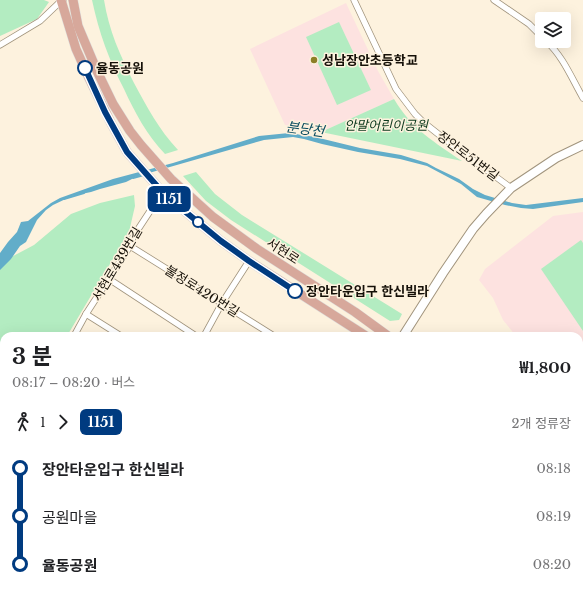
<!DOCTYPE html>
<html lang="ko">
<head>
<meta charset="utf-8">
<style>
	body { margin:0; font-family:"Libre Baskerville","Noto Sans KR",serif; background:#f2f2f2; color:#202124; height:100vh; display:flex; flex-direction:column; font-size:15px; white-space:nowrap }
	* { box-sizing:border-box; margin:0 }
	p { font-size:13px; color:#757577 }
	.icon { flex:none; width:22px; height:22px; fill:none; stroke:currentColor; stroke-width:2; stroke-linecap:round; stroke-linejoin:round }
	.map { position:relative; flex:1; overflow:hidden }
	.panel { position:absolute; left:0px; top:332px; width:583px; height:264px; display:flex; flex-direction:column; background:#fff; border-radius:12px 12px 0 0; box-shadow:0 4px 16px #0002 }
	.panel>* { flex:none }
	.badge { padding:0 8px; border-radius:6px; font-size:14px; line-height:26px }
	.controls { position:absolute; left:535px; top:12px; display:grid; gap:8px }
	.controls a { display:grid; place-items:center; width:36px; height:36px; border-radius:4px; background:#fff; box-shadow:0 4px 16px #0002; font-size:20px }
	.map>.badge { position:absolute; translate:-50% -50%; box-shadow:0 0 0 2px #fff }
	.legs { display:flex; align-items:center; gap:6px; height:44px; padding:0 12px; font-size:13px }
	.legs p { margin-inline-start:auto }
	.headline { display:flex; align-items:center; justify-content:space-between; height:68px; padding:0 12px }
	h1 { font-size:22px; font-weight:700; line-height:30px }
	ul { padding:0 12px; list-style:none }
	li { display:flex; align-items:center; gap:14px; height:48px; font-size:15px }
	li i { display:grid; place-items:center; width:6px; height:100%; margin:0 5px; background:currentColor }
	li i::after { content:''; width:10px; height:10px; margin:-5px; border:3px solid; border-radius:50%; background:#fff }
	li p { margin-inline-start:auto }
	li:first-child i { background:linear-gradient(#0000 50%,currentColor 0) }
	li:last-child i { background:linear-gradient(currentColor 50%,#0000 0) }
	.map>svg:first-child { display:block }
	.education { fill:#fde2e0 }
	.green { fill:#b3ecc1 }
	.water { fill:#62adc9 }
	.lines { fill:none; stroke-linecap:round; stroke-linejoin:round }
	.stream { stroke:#62adc9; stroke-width:2 }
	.street-casing { stroke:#a1947d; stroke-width:7 }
	.secondary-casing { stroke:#a1947d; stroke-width:10 }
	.primary-casing { stroke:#dededc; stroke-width:10 }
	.street { stroke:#fff; stroke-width:5.5 }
	.secondary { stroke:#fff; stroke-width:8 }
	.primary { stroke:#d7a89b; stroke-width:9 }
	.line-1-casing { stroke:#fff; stroke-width:9 }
	.line-1 { stroke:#003b80; stroke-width:6 }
	.poi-dot { fill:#8d7f26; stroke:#fdf2de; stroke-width:1.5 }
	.stop-1-dot { fill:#fff; stroke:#003b80; stroke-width:2 }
	.labels { text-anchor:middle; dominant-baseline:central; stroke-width:3; stroke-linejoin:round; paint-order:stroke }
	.poi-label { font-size:13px; font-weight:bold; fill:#151008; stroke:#fdf2de; text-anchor:start }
	.stop-label { font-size:13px; font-weight:bold; fill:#151008; stroke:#fdf2de; text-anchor:start }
	.park-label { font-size:13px; font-style:italic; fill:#09371b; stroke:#fdf2de }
	.street-label { font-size:13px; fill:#151008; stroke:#fdf2de }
	.water-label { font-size:14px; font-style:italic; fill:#0a4c60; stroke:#fdf2de }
</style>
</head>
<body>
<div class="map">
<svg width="583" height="596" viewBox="0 0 583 596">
	<rect width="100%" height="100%" fill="#fdf2de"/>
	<g class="education">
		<path d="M346,3L378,71L394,99L321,132L285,125L250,49Z"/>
		<path d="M583,212V377L579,380V336H516L503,320L493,298L479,280L485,269L553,216Z"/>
		<path d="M583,390V419L579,414V392Z"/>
	</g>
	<g class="green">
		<path d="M0,0H44L49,2L37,19L0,36Z"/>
		<path d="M92,0H104C109,31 120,55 134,83C147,107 159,130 178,150L165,154C147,135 135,113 124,89C109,60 99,33 92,0Z"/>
		<path d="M339,22L371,90L337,105L306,37Z"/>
		<path d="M394,99C411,128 435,143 462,161L321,132Z"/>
		<path d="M196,172L215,194L242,215L402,314L399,320L390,321L231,220L206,201L183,176Z"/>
		<path d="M134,195L135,206L129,232L67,336H4V592H22L21,596H0V263L34,245L71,214L100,203Z"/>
		<path d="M581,240L583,243V331L541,269Z"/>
		<path d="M97,592H374L375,595L373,596H94Z"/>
	</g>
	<path class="water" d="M289,133L315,137L360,148L401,155L427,163L436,168L459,179L473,189L485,195L512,203L526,205L583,198V202L533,209L521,208L505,205L477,197L461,184L427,166L400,159L358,152L322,144L304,139L293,137L264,140L135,177L132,179L126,182L100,189L91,192L72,196L53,205L46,210L37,220L26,242L20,246L11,259L0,270V253L8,242L17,232L21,222L28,221L51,203L60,198L113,179L173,163L259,136Z"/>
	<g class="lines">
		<g class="stream">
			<path d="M133,178L144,175"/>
			<path d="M64,199L84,193"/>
		</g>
		<g class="street-casing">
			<g id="street">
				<path d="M354,0L396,89L415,114L423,122L442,137L511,188"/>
				<path d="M494,0L529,24L542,37"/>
				<path d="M546,41C563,56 572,79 583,98"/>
				<path d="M0,45L40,21L61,1H63"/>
				<path d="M130,246L274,336"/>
				<path d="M109,279L196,336"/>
				<path d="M86,314L121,336"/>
				<path d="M74,336L86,314L130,246L133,237L154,205L165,195"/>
				<path d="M204,336L222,303L249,261"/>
				<path d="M445,592L447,596"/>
				<path d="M510,592L512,596"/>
				<path d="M378,596L385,592"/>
				<path d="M468,596L476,592"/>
			</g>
		</g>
		<g class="secondary-casing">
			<g id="secondary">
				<path d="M403,336L443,273L473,229L486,214L511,188L556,158L583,145"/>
				<path d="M576,596L583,592"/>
			</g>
		</g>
		<g class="primary-casing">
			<g id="primary">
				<path d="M61,0L76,49L89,78L111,123L127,152L165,195L221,241L249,261L366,336"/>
				<path d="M73,0L78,26L97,71L113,104L130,131L141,145L171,179L213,217L257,249L355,312L388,336"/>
				<path d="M579,584L583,592"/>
				<path d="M567,592L569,596"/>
			</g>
		</g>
		<use href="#street" class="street"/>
		<use href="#secondary" class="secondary"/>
		<use href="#primary" class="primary"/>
	</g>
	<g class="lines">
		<g class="line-1-casing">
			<path id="line-1" d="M85,68L105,112L127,152L165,195L221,241L249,261L295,291"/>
		</g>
		<use href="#line-1" class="line-1"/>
	</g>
	<circle class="poi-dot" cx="314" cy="60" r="4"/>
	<g class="stop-1-dot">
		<circle cx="85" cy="68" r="7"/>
		<circle cx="198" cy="222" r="5"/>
		<circle cx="295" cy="291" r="7"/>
	</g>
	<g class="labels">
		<g class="poi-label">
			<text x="322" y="60">성남장안초등학교</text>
		</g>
		<g class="stop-label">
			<text x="96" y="68">율동공원</text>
			<text x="306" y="291">장안타운입구 한신빌라</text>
		</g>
		<g class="park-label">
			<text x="386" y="125">안말어린이공원</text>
		</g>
		<g class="street-label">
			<text transform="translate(468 156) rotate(37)">장안로51번길</text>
			<text transform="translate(283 251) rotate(33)">서현로</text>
			<text transform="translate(117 264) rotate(-59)">서현로439번길</text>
			<text transform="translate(202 291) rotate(32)">불정로420번길</text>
		</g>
		<g class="water-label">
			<text transform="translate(305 129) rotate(8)">분당천</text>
		</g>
	</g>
</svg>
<div class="controls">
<a><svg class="icon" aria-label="layers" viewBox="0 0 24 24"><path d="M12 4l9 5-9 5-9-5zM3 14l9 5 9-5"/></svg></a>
</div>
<b class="badge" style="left:169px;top:199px;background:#003b80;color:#fff">1151</b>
<section class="panel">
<div class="headline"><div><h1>3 분</h1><p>08:17 – 08:20 · 버스</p></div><b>₩1,800</b></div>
<div class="legs"><svg class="icon" aria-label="walk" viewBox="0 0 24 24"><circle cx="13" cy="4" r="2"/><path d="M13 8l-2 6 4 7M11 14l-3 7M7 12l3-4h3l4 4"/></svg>1<svg class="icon" aria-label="forward" viewBox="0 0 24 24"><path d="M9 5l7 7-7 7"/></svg><b class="badge" style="background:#003b80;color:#fff">1151</b><p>2개 정류장</p></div>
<ul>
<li><i style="color:#003b80"></i><b>장안타운입구 한신빌라</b><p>08:18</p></li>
<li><i style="color:#003b80"></i><span>공원마을</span><p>08:19</p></li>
<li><i style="color:#003b80"></i><b>율동공원</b><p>08:20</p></li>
</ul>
</section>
</div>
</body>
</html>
